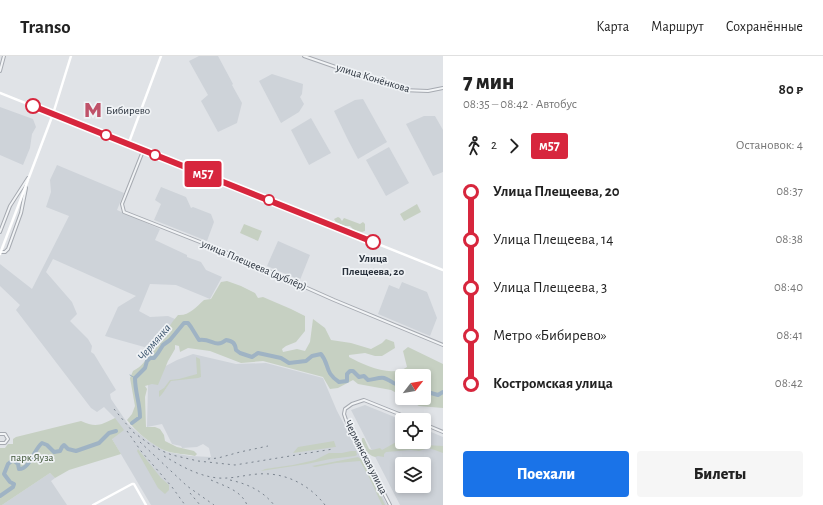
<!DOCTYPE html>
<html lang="ru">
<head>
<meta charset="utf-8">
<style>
	body { margin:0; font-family:"Alegreya Sans",sans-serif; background:#f6f6f6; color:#222; height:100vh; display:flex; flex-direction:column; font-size:15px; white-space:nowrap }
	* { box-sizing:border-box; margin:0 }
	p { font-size:13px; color:#767676 }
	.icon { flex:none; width:22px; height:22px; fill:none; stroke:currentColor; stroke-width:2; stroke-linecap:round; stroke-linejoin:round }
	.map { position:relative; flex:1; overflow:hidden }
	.drawer { display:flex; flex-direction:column; background:#fff; width:380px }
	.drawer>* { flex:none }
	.badge { padding:0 8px; border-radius:3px; font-size:14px; line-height:26px }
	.needle { width:26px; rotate:59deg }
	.controls { position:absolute; left:395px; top:313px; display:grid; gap:8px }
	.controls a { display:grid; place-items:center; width:36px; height:36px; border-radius:4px; background:#fff; box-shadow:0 2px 6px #0003; font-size:20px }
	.map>.badge { position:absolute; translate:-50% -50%; box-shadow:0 0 0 2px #fff }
	.legs { display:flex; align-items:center; gap:6px; height:44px; padding:0 20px; font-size:13px }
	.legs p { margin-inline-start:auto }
	.overview { display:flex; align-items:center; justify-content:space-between; height:68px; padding:0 20px }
	h1 { font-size:22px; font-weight:800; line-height:30px }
	.primary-button { display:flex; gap:8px; margin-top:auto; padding:8px 20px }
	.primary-button a { flex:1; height:46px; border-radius:4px; background:#1a73e8; color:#fff; font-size:16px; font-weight:800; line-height:46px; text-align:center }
	.primary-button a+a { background:#f6f6f6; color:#222 }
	ul { padding:0 20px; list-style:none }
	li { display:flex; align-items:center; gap:14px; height:48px; font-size:15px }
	li i { display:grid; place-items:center; width:6px; height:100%; margin:0 5px; background:currentColor }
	li i::after { content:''; width:10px; height:10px; margin:-5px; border:3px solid; border-radius:50%; background:#fff }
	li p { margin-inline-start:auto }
	li:first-child i { background:linear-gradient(#0000 50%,currentColor 0) }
	li:last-child i { background:linear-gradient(currentColor 50%,#0000 0) }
	header { display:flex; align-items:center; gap:24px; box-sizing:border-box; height:56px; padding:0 20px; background:#fff; border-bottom:1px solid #e0e0e0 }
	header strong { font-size:19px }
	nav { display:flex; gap:22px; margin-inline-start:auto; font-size:14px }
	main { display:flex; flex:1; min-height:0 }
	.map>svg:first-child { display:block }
	.built { fill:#ced3d9; fill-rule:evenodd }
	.green { fill:#c6d0c2 }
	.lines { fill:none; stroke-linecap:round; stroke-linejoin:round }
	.stream { stroke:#9fb3c4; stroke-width:1 }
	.river { stroke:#9fb3c4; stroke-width:4 }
	.street-casing { stroke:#a6aab1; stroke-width:4 }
	.street { stroke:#f2f4f6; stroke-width:2 }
	.secondary { stroke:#fff; stroke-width:2.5 }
	.rail { stroke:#7b848f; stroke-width:1; stroke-dasharray:2 4; stroke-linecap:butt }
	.secondary-bridge { stroke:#fff; stroke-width:2.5 }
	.line-1-casing { stroke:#fff; stroke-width:9 }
	.line-1 { stroke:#d7263d; stroke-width:6 }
	.stop-1-dot { fill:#fff; stroke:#d7263d; stroke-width:2 }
	.labels { text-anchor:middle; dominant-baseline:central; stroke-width:3.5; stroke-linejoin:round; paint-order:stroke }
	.street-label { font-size:11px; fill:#2a323d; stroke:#eff2f5 }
	.poi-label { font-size:11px; fill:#2a323d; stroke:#eff2f5; text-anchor:start }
	.stop-label { font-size:11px; font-weight:bold; fill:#2a323d; stroke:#eff2f5 }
	.park-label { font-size:11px; fill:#415739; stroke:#eff2f5 }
	.water-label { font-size:12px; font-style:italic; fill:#39536c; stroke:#eff2f5 }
</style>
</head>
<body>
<header>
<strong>Transo</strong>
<nav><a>Карта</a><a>Маршрут</a><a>Сохранённые</a></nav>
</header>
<main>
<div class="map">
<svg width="443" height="449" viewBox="0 0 443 449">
	<rect width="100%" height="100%" fill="#e0e3e7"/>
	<g class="built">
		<path d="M199,0H218L233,28L232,29L242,47L237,67L218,76L201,45L208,39L189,5Z"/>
		<path d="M272,18L303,28L302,38L300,41L304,48L299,56L281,67L259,25Z"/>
		<path d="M363,43L387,86L358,103L348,84L334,55L355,44Z"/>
		<path d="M0,51L33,63L36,71L32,78L30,92L23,109L0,99Z"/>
		<path d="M424,60H435L443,74V116L433,120L406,68Z"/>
		<path d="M311,62L331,97L309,109L291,74Z"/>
		<path d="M389,91L409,127L386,140L366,104Z"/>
		<path d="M57,109L124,137L117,154L160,173L155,184L187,199V201L201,206L206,214L222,221L210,243L176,229L150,228L139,255L150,261L168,260L175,263L155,294L105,280L118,251L136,240L53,203L46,216L72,246L77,258L70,265L88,283L92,290L91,296L94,298L116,334L110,338L111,343L128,368L147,384L167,396L190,400L211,401L209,392L203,388L197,391L182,392L181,390L172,388L162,368L147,371L148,329L162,312L177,304L193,298L236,308L266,307L323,322L337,355L387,449H151L112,383L115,362L104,351L97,356L91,352L16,254L20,249L0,230V208L32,233L69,160L46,151L51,136L50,124Z"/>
		<path d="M161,131L186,141L191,152L193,151L211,158L214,166L207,185L154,164L161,148L155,144Z"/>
		<path d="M278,185L310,199L300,224L267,210Z"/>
		<path d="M402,226L427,236L437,262L430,280L378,258L389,229L399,233Z"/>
		<path d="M365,349L402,364V386H424V373L443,381V449H400L351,354ZM402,408H424V430H402Z"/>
		<path d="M50,417L55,422L51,425L67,449H2Z"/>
	</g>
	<g class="green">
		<path d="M417,148L421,156L404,165L400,158Z"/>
		<path d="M338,161L340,162L342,165L344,162L360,168L363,166L365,168V175L362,176L354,174L350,170H345L336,166L334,163Z"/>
		<path d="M244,168L262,175L258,185L240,177Z"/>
		<path d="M227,225L241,230L255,237L258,242L263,241L291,253L305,260V275L296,286L286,290L282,293L283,296L297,293L305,295L310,286L313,263L325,272L331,284L351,287L371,293L382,287L386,283L394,286L395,292L382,300H375L365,297L349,299V301C364,309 391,322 407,311L403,295L408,291L443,308V352L419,350L405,342H424V320H402V340L391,334L358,328L353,324L338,332L330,333L323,321L263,305L241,307L210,295L188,292L180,296L179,290L175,289V293L168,305L158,329L152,328L145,330L147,333L145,341L146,371H155L160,373L164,379L165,385L177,391L194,395L197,398L195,400C186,398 175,398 166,395C152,389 136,376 127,364L132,358L135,350L130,322L133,315C143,310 144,305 151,297V289L157,283H162C167,274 171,267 178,259C189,260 196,251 204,244L211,243L221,226Z"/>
		<path d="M196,301L200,303L201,321L198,322L171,325C167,330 163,338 159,341V335L164,332L170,324L179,323L197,318Z"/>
		<path d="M115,362L124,374L112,383L121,398L69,414L55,422L50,417L2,449H0V392H5L8,388H13V383L16,381L81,365C96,372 101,369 115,362Z"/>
		<path d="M362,382H364L369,393L372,394L380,392L382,394L398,385L420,386L425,389L443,390V397L429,392L419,395L411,394L386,396L384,398V401L378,400L375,401C367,399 361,390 362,382Z"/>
		<path d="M334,385L336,391H335L293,397L298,391Z"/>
		<path d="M138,393L161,422L169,429V434L165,438L158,432L137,395Z"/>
		<path d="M351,395H356L357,399L355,400L330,403L307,408L261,415L265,413L293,409L315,404L329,397H342Z"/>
		<path d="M358,401L366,407L385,449H382L370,423L360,405L336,407L315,411L312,410Z"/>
	</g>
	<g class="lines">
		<path class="stream" d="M130,319L135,322"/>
		<g class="river">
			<path d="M424,335L438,339L443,336"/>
			<path d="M132,367L140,361C140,348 135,336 135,322L145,312L147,305L150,302H154L158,297L163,289L170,284L184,267H188L191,271L199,284C212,282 215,293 226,284C233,285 235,287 236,294L240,297L252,301L258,297L281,302L289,307L306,305L312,300L321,298C330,309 324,316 339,326L347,325V318L350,315H353L359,321L364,320L368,324C373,324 379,321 384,322C391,324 395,330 402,329"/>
			<path d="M0,440L13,431L14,428L10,426L4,418L8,408L13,404L18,408L19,413C30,413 34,393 42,387L47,389L54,396L60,395L62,391L64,389L68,393L76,395L99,387L109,377L116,375"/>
		</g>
		<g class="street-casing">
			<g id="street">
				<path d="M304,0L402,34L428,35L443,32"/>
				<path d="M0,15L4,0"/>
				<path d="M143,95L122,148L124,156L233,199L334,244L443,289"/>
				<path d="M0,176L10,150L28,122"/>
				<path d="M0,196H5L8,193L21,157L26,132"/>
				<path d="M424,368L443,376"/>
				<path d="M0,378H5L8,383L5,387H0"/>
				<path d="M390,449L346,364L344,358L345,353L352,348L364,344L414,364"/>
			</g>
		</g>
		<use href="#street" class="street"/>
		<g class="secondary">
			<path d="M0,37L443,214"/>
			<path d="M128,89L161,0"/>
			<path d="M3,190L53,58L71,0"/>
			<path d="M93,449L132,428H134L146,449"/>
		</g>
		<g class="rail">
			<path d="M114,353L133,376L148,387L162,395L172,399L198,405L235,409L333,393"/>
			<path d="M127,375L141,395L172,431L185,449"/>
			<path d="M140,386L187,430L214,449"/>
			<path d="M164,400C181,410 198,420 218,422C232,423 244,419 258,418C284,416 309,428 325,449"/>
			<path d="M361,400H365"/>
			<path d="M208,403L218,402L240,396L268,390"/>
			<path d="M211,424C224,430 241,434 247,449"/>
			<path d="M230,424C248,428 263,435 274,449"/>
			<path d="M190,437L200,449"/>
		</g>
		<path class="secondary-bridge" d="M0,198L3,190"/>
	</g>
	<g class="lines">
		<g class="line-1-casing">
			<path id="line-1" d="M33,50L373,186"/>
		</g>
		<use href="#line-1" class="line-1"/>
	</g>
	<defs>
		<g id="metro-bare" transform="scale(1.38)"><path d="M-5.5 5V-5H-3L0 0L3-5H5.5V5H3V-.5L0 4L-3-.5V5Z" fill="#bf5269" stroke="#eff2f5" stroke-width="2.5" paint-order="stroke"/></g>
	</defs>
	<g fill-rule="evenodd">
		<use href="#metro-bare" x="93" y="54"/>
	</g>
	<g class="stop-1-dot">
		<circle cx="33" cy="50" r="7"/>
		<circle cx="106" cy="79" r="5"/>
		<circle cx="155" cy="99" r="5"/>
		<circle cx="269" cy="144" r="5"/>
		<circle cx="373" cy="186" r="7"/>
	</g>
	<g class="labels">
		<g class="street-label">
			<text transform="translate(373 22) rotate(17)">улица Конёнкова</text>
			<text transform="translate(254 209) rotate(23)">улица Плещеева (дублёр)</text>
			<text transform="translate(366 401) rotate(63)">Чермянская улица</text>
		</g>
		<g class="poi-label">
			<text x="106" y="54">Бибирево</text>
		</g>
		<g class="stop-label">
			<text x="373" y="202">Улица<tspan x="373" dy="13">Плещеева, 20</tspan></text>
		</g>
		<g class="park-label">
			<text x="32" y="401">парк Яуза</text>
		</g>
		<g class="water-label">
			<text transform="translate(154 286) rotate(-49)">Чермянка</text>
		</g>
	</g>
</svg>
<div class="controls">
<a><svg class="needle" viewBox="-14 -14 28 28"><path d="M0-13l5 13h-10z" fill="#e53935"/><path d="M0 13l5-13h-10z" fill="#767676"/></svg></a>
<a><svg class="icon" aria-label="locate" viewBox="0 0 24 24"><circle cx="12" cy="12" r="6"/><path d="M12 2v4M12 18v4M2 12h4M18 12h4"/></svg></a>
<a><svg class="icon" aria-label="layers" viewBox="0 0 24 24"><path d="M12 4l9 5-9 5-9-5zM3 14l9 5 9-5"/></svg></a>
</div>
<b class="badge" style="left:203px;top:118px;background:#d7263d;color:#fff">м57</b>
</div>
<section class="drawer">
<div class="overview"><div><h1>7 мин</h1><p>08:35 – 08:42 · Автобус</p></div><b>80 ₽</b></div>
<div class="legs"><svg class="icon" aria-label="walk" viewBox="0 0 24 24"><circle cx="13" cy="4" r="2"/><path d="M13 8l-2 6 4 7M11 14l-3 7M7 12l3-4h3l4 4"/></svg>2<svg class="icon" aria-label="forward" viewBox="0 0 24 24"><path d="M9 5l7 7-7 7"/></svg><b class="badge" style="background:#d7263d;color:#fff">м57</b><p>Остановок: 4</p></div>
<ul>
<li><i style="color:#d7263d"></i><b>Улица Плещеева, 20</b><p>08:37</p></li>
<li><i style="color:#d7263d"></i><span>Улица Плещеева, 14</span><p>08:38</p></li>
<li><i style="color:#d7263d"></i><span>Улица Плещеева, 3</span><p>08:40</p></li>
<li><i style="color:#d7263d"></i><span>Метро «Бибирево»</span><p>08:41</p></li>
<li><i style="color:#d7263d"></i><b>Костромская улица</b><p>08:42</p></li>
</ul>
<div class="primary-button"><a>Поехали</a><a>Билеты</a></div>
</section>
</main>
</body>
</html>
